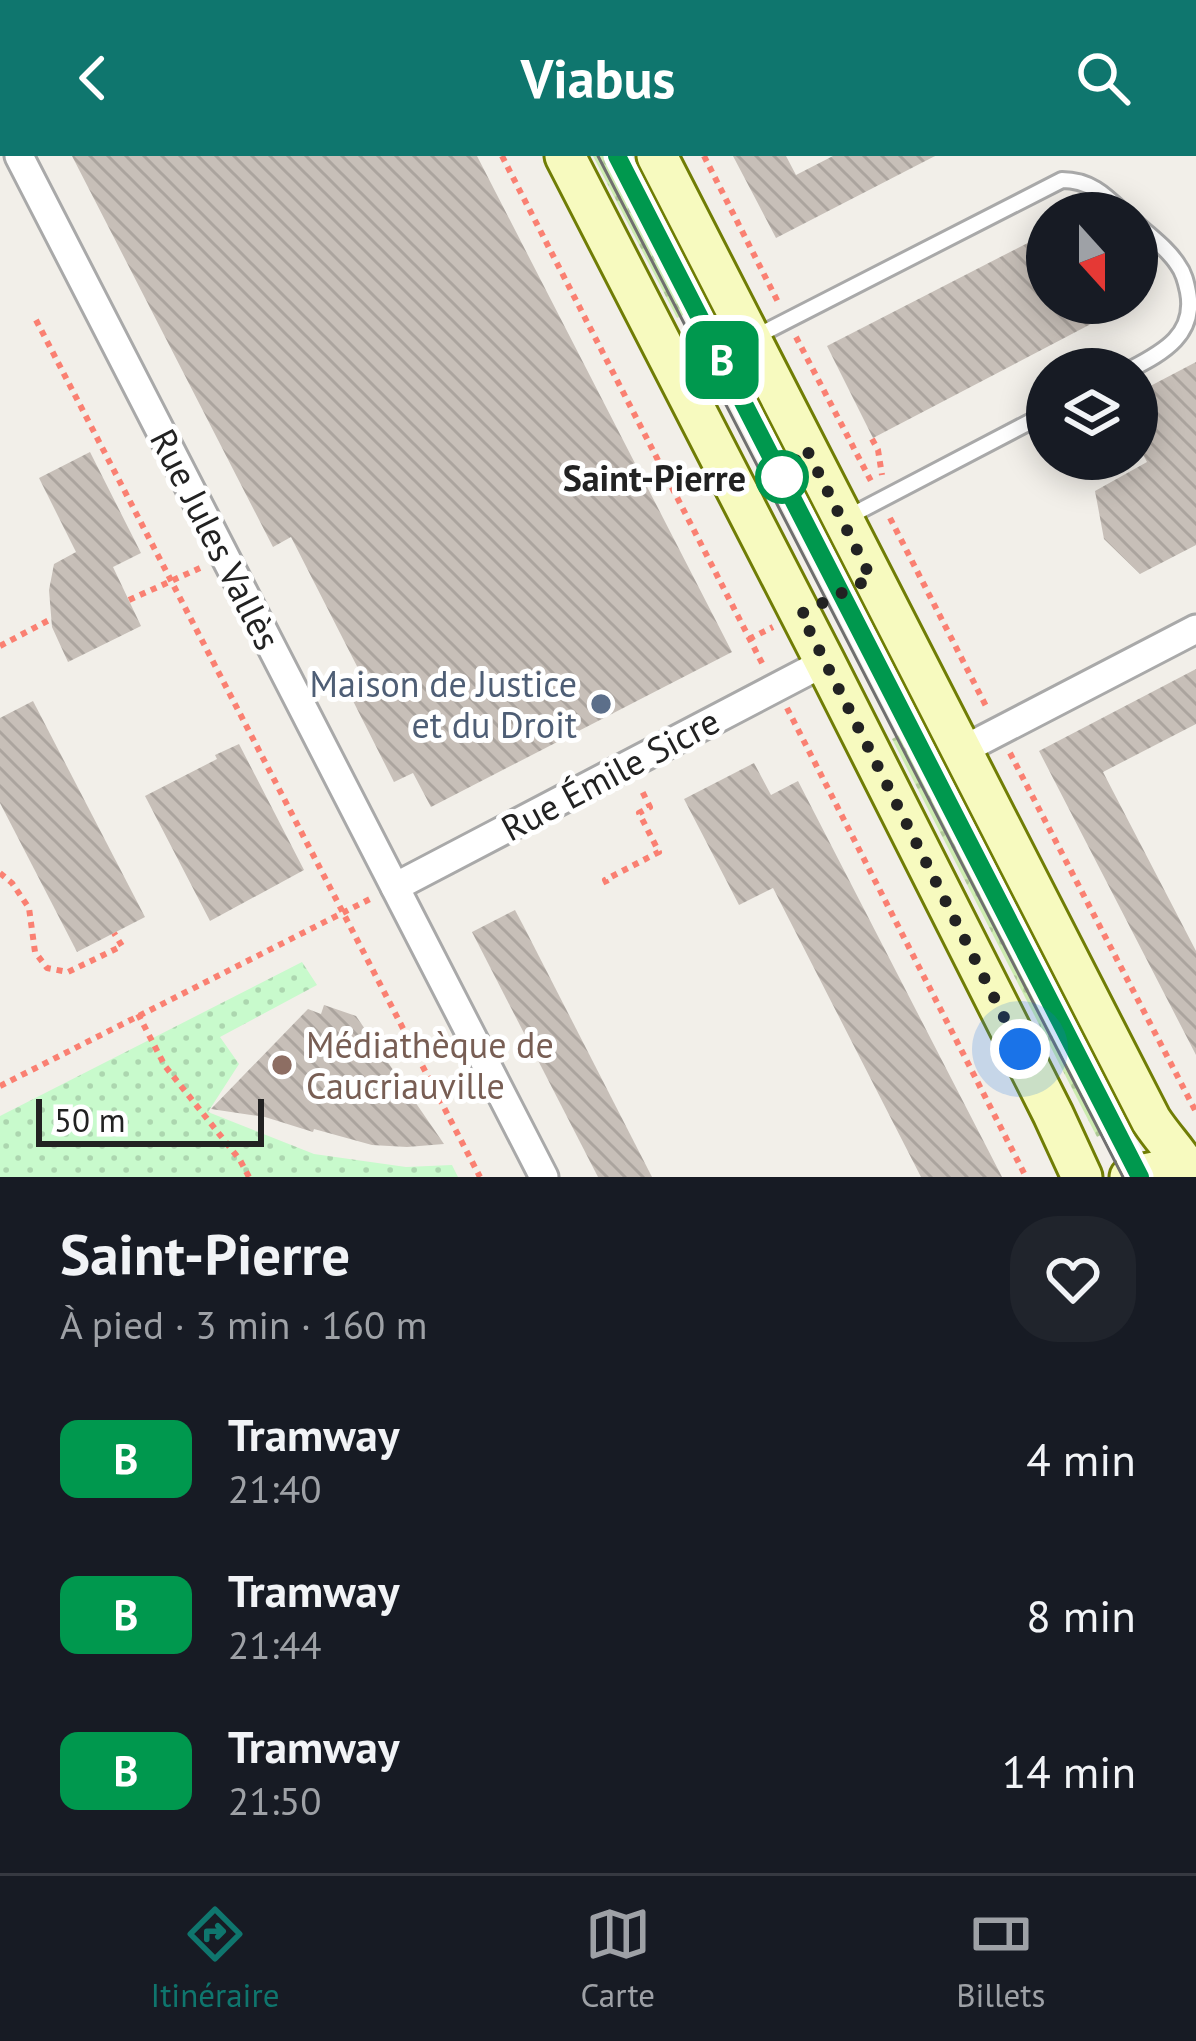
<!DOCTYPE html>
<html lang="fr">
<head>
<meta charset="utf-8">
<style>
	body { margin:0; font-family:"PT Sans",sans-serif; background:#20242c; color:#f1f3f6; height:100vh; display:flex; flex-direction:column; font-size:45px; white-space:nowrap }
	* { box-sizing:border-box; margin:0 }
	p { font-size:39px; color:#9ea1a6 }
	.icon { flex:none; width:66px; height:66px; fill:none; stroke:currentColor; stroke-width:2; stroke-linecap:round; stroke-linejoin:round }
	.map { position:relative; height:1021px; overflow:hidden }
	.sheet { display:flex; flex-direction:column; background:#171b24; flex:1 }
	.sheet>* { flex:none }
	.badge { padding:0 24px; border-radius:18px; font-size:42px; line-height:78px }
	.needle { width:78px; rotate:159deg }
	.buttons { position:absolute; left:1026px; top:36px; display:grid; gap:24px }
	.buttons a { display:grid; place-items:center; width:132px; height:132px; border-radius:50%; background:#171b24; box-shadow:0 6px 30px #0003; font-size:60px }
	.scale { position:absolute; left:36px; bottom:30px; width:228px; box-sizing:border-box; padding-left:12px; border:6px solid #222; border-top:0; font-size:33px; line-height:42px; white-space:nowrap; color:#222; -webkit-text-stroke:9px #fff; paint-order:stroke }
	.you { position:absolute; width:60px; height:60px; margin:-30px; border:9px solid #fff; border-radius:50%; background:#1a73e8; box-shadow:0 0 0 18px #1a73e833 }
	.map>.badge { position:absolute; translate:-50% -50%; box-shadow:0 0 0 6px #fff }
	.round { display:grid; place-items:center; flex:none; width:126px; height:126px; border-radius:48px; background:#20242c }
	.headline { display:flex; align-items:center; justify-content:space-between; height:204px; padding:0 60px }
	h1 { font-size:57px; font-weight:800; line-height:90px }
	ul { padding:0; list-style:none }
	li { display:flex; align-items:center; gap:36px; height:156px; padding:0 60px }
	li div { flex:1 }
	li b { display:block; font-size:45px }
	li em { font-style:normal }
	li .badge { min-width:132px; font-weight:700; text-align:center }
	header { display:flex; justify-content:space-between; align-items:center; height:156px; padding:0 60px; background:#0f766e; color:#fff; font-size:54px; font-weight:800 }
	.tab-bar { display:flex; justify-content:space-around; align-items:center; height:168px; border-top:3px solid #363941; background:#171b24; font-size:33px; color:#9ea1a6 }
	.tab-bar a { display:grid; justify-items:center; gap:6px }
	.tab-bar .active { color:#0f766e }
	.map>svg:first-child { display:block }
	.grass { fill:url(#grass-dots) }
	.park { fill:url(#park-dots) }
	.building { fill:url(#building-back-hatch) }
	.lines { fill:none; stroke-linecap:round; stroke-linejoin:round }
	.lane-casing { stroke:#a9a9a9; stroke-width:20 }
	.street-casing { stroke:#a9a9a9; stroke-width:33 }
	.secondary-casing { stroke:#707d05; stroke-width:45 }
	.path { stroke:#fa8072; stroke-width:6; stroke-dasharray:6 6; stroke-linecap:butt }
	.lane { stroke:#fff; stroke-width:14 }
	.street { stroke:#fff; stroke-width:27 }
	.secondary { stroke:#f7fabf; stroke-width:39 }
	.tram { stroke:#707070; stroke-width:3 }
	.line-casing { stroke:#fff; stroke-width:27 }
	.line { stroke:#00984e; stroke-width:18 }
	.walk { stroke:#222; stroke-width:12; stroke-dasharray:0 21.6 }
	.stop-dot { fill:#fff; stroke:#00984e; stroke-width:6 }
	.service-dot { fill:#5c6f8a; stroke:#fff; stroke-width:4.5 }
	.education-dot { fill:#8d6e63; stroke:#fff; stroke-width:4.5 }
	.labels { text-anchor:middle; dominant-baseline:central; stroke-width:10; stroke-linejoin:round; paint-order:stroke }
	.stop-label { font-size:36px; font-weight:bold; fill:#222; stroke:#fff; text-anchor:end }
	.street-label { font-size:36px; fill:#222; stroke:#fff }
	.service-label { font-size:36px; fill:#4e5e75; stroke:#fff; text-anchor:end }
	.education-label { font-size:36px; fill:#785e54; stroke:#fff; text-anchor:start }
</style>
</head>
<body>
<header><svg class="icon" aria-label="back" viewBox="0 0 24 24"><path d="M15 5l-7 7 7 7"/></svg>Viabus<svg class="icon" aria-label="search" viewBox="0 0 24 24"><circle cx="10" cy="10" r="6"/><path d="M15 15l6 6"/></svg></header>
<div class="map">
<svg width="1196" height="1021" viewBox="0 0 1196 1021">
	<defs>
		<pattern id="grass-dots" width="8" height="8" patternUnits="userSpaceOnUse" patternTransform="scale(3)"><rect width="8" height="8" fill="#cdebb0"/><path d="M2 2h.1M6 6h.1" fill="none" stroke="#b0c997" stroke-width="1.8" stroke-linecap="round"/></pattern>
		<pattern id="park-dots" width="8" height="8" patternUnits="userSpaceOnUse" patternTransform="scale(3)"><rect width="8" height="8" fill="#c8facc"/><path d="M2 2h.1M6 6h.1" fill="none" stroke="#acd6af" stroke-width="1.8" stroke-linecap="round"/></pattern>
		<pattern id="building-back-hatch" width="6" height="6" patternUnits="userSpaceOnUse" patternTransform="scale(3)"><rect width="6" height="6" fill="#c7bfb8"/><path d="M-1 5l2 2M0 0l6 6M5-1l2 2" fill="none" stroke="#aba49e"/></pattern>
	</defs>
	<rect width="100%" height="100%" fill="#f2efe9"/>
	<g class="grass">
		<path d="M593,0H625L702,150L677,162Z"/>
		<path d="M917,570L1122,968L1097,981L892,583Z"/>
	</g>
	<path class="park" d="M302,806L317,829L220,881L239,908L208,956L314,998L406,1011L452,1009L458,1021H0V960Z"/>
	<g class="building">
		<path d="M72,0H477L732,496L431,651L413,617L394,626L347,533L364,524L291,381L273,391Z"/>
		<path d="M733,0H786L796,19L833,0H935L776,82Z"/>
		<path d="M1047,77V147H1131L873,282L827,190Z"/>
		<path d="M1196,206V389L1140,418L1104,383L1095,335L1147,306L1137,287V237Z"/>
		<path d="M90,296L141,397L113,411L141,470L68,506L52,471L49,434L54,408L76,396L39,322Z"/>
		<path d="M1196,513V568L1103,616L1196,795V899L1039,595Z"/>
		<path d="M33,545L145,761L77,796L0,647V562Z"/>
		<path d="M239,588L304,714L210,765L145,640L217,603L215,599Z"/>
		<path d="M754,607L771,639L798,625L1002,1021H921L773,732L739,749L684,643Z"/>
		<path d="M515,754L524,771L652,1021H598L472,776Z"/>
		<path d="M324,849L356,860L444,988L407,991L372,989L314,973L313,976L265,961L211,953L308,853L321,858Z"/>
	</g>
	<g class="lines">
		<g class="lane-casing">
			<g id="lane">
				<path d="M753,182L1062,24C1090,24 1105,39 1124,57"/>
				<path d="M1131,213C1164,196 1196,178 1188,136C1186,126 1184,117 1178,109C1168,93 1151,81 1137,68"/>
				<path d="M846,362L1047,257"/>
			</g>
		</g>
		<g class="street-casing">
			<g id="street">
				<path d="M19,0L544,1021"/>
				<path d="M961,595L1196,473"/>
				<path d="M395,731L825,506"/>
			</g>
		</g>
		<g class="secondary-casing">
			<g id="secondary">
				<path d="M565,0L825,506L1053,958L1082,1021"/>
				<path d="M657,0L1151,964C1164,984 1181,1000 1192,1021"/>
				<path d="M1130,1021L1163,1014L1188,1021"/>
			</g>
		</g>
		<g class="path">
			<path d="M502,0L763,509"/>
			<path d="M704,0L779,148"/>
			<path d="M36,164L480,1021"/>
			<path d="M796,181L873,329"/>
			<path d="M872,283L878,294L882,319"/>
			<path d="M890,362L988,554"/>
			<path d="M129,444L200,412"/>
			<path d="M749,483L773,471"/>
			<path d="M0,490L51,463"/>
			<path d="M787,552L1026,1021"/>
			<path d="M1010,597L1196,956"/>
			<path d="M0,717L12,727L29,752L35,796L47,812L68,816L122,790L114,777"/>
			<path d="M607,728L605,724L659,696L639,657L650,651L641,633"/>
			<path d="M138,858L165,910L240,1004L249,1021"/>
			<path d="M0,930L370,743"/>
		</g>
		<use href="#lane" class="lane"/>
		<use href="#street" class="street"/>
		<use href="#secondary" class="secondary"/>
		<path class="tram" d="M598,0L1123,1021"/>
	</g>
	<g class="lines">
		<g class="line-casing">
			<path id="line" d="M617,0L1140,1021"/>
		</g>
		<use href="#line" class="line"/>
		<path class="walk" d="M782,321L806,292L871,422L801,458L1020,893"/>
	</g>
	<circle class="stop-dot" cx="782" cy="321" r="24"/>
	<circle class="service-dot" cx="601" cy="548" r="12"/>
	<circle class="education-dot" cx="282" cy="909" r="12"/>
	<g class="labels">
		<g class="stop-label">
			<text x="746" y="321">Saint-Pierre</text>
		</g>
		<g class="street-label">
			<text transform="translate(216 383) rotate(63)">Rue Jules Vallès</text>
			<text transform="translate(610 618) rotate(-28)">Rue Émile Sicre</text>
		</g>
		<g class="service-label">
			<text x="577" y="527">Maison de Justice<tspan x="577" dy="41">et du Droit</tspan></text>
		</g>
		<g class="education-label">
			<text x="306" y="888">Médiathèque de<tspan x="306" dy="41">Caucriauville</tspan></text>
		</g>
	</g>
</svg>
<div class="buttons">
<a><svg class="needle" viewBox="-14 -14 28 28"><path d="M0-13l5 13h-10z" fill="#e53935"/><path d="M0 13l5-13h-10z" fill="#9ea1a6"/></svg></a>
<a><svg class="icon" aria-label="layers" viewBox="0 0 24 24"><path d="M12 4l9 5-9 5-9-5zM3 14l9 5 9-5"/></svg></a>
</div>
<div class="scale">50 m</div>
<div class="you" style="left:1020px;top:893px"></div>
<b class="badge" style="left:722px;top:204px;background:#00984e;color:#fff">B</b>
</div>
<section class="sheet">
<div class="headline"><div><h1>Saint-Pierre</h1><p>À pied · 3 min · 160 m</p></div><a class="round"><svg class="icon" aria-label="heart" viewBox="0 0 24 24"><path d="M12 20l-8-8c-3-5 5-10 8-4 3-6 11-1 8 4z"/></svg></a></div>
<ul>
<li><span class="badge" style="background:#00984e;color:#fff">B</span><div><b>Tramway</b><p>21:40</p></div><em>4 min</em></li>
<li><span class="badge" style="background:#00984e;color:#fff">B</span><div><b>Tramway</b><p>21:44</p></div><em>8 min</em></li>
<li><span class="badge" style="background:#00984e;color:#fff">B</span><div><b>Tramway</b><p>21:50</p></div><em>14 min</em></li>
</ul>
</section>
<nav class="tab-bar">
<a class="active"><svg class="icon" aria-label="directions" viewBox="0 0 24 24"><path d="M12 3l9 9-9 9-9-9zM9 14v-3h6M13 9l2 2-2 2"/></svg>Itinéraire</a>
<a><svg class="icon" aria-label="map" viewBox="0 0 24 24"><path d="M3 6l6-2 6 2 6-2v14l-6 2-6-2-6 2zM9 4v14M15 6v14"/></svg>Carte</a>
<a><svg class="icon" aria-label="tickets" viewBox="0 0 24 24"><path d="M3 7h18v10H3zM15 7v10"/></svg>Billets</a>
</nav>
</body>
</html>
